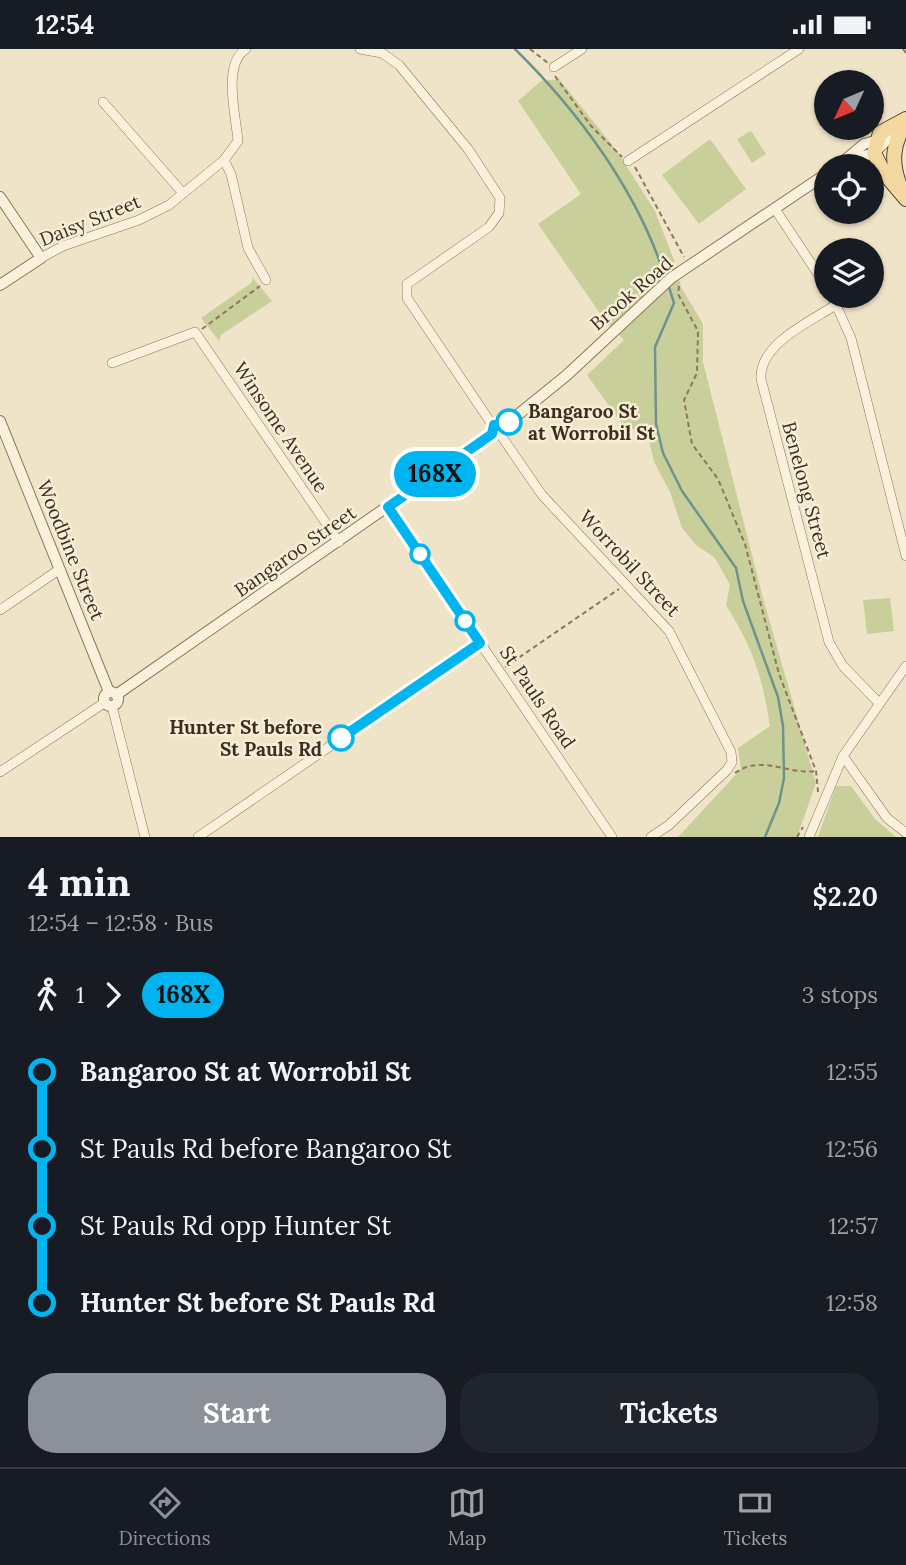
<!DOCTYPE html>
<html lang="en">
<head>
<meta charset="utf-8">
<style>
	body { margin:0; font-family:Lora,serif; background:#20242c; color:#f1f3f6; height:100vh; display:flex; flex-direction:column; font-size:26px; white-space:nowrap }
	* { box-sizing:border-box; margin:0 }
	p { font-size:23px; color:#9ea1a6 }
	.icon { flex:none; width:38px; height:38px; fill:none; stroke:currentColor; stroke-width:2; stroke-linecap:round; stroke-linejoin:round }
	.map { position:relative; height:788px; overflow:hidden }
	.sheet { display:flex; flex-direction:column; background:#171b24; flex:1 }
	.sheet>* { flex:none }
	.badge { padding:0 14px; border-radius:23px; font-size:24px; line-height:46px }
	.needle { width:46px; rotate:226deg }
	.buttons { position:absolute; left:814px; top:21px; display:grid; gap:14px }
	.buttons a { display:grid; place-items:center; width:70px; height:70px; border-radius:50%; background:#171b24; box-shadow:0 2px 5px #0004; font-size:35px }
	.map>.badge { position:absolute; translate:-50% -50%; box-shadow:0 0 0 4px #fff }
	.legs { display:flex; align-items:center; gap:10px; height:77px; padding:0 28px; font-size:23px }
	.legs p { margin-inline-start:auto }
	.summary { display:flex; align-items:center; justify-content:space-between; height:119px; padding:0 28px }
	h1 { font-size:38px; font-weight:800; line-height:52px }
	.button { display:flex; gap:14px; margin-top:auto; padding:14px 28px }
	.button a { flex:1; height:80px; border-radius:28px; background:#8c9099; color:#fff; font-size:28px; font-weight:800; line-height:80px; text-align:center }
	.button a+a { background:#20242c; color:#f1f3f6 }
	ul { padding:0 28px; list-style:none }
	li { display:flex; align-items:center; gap:24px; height:77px; font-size:26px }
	li i { display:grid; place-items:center; width:10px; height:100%; margin:0 9px; background:currentColor }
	li i::after { content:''; width:18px; height:18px; margin:-9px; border:5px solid; border-radius:50%; background:#171b24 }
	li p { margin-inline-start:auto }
	li:first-child i { background:linear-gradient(#0000 50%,currentColor 0) }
	li:last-child i { background:linear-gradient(currentColor 50%,#0000 0) }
	.status { display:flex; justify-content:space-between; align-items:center; height:49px; padding:0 35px; background:#171b24; direction:ltr }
	.status svg { height:19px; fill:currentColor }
	.menu { display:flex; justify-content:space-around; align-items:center; height:98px; border-top:2px solid #363941; background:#171b24; font-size:19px; color:#9ea1a6 }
	.menu a { display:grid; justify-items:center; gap:4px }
	.menu .selected { color:#8c9099 }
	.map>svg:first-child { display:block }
	.green { fill:#c9cf9b }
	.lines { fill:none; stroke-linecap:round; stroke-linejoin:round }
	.stream { stroke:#6f938a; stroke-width:2.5 }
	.minor-casing { stroke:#8d765c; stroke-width:10 }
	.tertiary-casing { stroke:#8d765c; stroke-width:12 }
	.primary-casing { stroke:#5b4430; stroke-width:16 }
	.path { stroke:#8d765c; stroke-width:2; stroke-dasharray:5 3.5; stroke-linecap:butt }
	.minor { stroke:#faf1dc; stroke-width:9 }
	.tertiary { stroke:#faf1dc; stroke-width:10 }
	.primary { stroke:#f3d9a0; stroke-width:14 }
	.line-1-casing { stroke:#fff; stroke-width:16 }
	.line-1 { stroke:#00b5ef; stroke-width:10 }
	.stop-1-dot { fill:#fff; stroke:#00b5ef; stroke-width:3.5 }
	.labels { text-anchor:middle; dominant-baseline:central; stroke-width:5; stroke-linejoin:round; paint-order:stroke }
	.street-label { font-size:19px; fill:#3d2e20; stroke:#f7eed8 }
	.stop-label { font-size:19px; font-weight:bold; fill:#3d2e20; stroke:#f7eed8; text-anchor:start }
</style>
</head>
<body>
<div class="status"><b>12:54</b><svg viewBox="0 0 49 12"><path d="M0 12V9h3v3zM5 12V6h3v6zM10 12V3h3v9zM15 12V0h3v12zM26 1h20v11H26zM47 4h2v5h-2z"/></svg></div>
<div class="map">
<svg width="906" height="788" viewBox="0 0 906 788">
	<rect width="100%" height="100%" fill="#f0e4c8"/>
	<g class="green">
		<path d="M559,30L617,102L655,162L674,211L681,238L703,275V313L763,549L816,734L797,788H678L741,720L738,699L770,677C762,626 753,600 726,556L730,536L715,509L696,496L682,479L670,443L654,413L648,387L622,375L587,326L624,291L606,273L538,175L581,145L518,52L541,32Z"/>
		<path d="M751,82L766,105L752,114L737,90Z"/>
		<path d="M710,90L746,140L699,175L662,126Z"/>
		<path d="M253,229L272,252L221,286L219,292L201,269L251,234Z"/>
		<path d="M890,549L894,582L867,585L863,551Z"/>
		<path d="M836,737H851L875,770L896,788H818Z"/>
	</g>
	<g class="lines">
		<g class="stream">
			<path d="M515,0C579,63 638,143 665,228"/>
			<path d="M669,238L674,254L655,298L656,375L663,404L682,442L736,519L743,552L778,648L783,677L784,729L779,754L765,788"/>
		</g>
		<g class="minor-casing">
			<g id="minor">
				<path d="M360,0L382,4L399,16L468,100L500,149L499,164L489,178L407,235V249L493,377"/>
				<path d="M554,18L582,0"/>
				<path d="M103,53L182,143"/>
				<path d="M224,111L231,125L248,199L266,231"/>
				<path d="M628,112L799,0"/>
				<path d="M775,160L826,237"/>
				<path d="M41,209L63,197L139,171L169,156L224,111L238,92C236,67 222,15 246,0"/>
				<path d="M832,247L851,289L906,507"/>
				<path d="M837,255C812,272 759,294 761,330L829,593L843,617L878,653"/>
				<path d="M112,314L195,283L339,493"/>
				<path d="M502,388L542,446L669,582L731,703L732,713L727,721L669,776L651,788"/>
				<path d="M388,458L612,788"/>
				<path d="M0,561L60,520"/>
				<path d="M112,657L145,788"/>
				<path d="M843,707L887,769L906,784"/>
				<path d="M0,723L104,654"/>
				<path d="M198,788L480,594"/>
				<path d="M809,788L843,707L906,617"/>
			</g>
		</g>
		<g class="tertiary-casing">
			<g id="tertiary">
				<path d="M845,111L864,95L875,92"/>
				<path d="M841,114L874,104L893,85L901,81"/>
				<path d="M0,148L41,209L0,236"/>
				<path d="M0,372L109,643"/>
				<path d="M504,377L567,326L671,229L826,125"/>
				<circle cx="111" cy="650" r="7"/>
				<path d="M116,646L492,385"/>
			</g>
		</g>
		<g class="primary-casing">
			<g id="primary">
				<path d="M906,70L880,84L874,104L884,124L906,150"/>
				<path d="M900,137C891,114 892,95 906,74"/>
			</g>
		</g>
		<g class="path">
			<path d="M530,0L548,14"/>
			<path d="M903,0L906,4"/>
			<path d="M555,27L591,77L622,108"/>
			<path d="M635,118L684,208"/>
			<path d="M679,237L678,245L698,282L697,324L684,351L692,395L718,430L745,495L779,625L816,722L818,743"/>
			<path d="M202,280L260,237"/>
			<path d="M505,618L619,540"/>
			<path d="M735,724C762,705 787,726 816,722"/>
			<path d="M797,788L803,778"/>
		</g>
		<use href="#minor" class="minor"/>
		<use href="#tertiary" class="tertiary"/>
		<use href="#primary" class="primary"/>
	</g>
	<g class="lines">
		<g class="line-1-casing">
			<path id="line-1" d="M341,689L480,594L388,458L492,385L494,376L504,377L509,373"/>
		</g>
		<use href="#line-1" class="line-1"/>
	</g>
	<g class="stop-1-dot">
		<circle cx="509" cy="373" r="12"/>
		<circle cx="420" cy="505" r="9"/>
		<circle cx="465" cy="572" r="9"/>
		<circle cx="341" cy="689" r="12"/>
	</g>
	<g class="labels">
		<g class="street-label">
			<text transform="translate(90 171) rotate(-22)">Daisy Street</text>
			<text transform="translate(631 244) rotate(-41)">Brook Road</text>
			<text transform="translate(281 378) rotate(56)">Winsome Avenue</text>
			<text transform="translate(807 441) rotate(75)">Benelong Street</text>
			<text transform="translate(71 501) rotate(68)">Woodbine Street</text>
			<text transform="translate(295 502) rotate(-35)">Bangaroo Street</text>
			<text transform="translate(630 514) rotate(47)">Worrobil Street</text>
			<text transform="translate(538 648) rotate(56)">St Pauls Road</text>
		</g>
		<g class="stop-label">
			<text x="528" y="362">Bangaroo St<tspan x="528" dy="22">at Worrobil St</tspan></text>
			<text x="322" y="678" text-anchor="end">Hunter St before<tspan x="322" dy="22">St Pauls Rd</tspan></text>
		</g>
	</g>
</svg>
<div class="buttons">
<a><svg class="needle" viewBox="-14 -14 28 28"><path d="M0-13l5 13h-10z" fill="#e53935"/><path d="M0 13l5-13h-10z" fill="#9ea1a6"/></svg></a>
<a><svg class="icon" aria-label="locate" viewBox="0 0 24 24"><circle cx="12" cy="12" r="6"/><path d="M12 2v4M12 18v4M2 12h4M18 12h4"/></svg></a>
<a><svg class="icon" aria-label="layers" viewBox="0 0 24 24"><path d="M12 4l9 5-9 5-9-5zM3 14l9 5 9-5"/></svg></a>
</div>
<b class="badge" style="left:435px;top:425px;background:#00b5ef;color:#111">168X</b>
</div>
<section class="sheet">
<div class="summary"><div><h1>4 min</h1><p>12:54 – 12:58 · Bus</p></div><b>$2.20</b></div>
<div class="legs"><svg class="icon" aria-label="walk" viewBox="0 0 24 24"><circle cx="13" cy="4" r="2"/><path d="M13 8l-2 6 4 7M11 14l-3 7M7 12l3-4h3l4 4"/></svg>1<svg class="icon" aria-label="forward" viewBox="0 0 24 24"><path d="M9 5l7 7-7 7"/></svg><b class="badge" style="background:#00b5ef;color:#111">168X</b><p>3 stops</p></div>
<ul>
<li><i style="color:#00b5ef"></i><b>Bangaroo St at Worrobil St</b><p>12:55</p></li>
<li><i style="color:#00b5ef"></i><span>St Pauls Rd before Bangaroo St</span><p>12:56</p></li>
<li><i style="color:#00b5ef"></i><span>St Pauls Rd opp Hunter St</span><p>12:57</p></li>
<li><i style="color:#00b5ef"></i><b>Hunter St before St Pauls Rd</b><p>12:58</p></li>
</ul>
<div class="button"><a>Start</a><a>Tickets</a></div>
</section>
<nav class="menu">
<a class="selected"><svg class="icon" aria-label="directions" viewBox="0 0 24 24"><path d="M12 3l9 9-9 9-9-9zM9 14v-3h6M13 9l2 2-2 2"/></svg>Directions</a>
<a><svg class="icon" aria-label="map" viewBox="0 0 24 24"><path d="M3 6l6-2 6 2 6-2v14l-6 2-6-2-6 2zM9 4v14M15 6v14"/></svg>Map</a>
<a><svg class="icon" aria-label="tickets" viewBox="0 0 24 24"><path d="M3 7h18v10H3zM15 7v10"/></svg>Tickets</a>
</nav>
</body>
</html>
